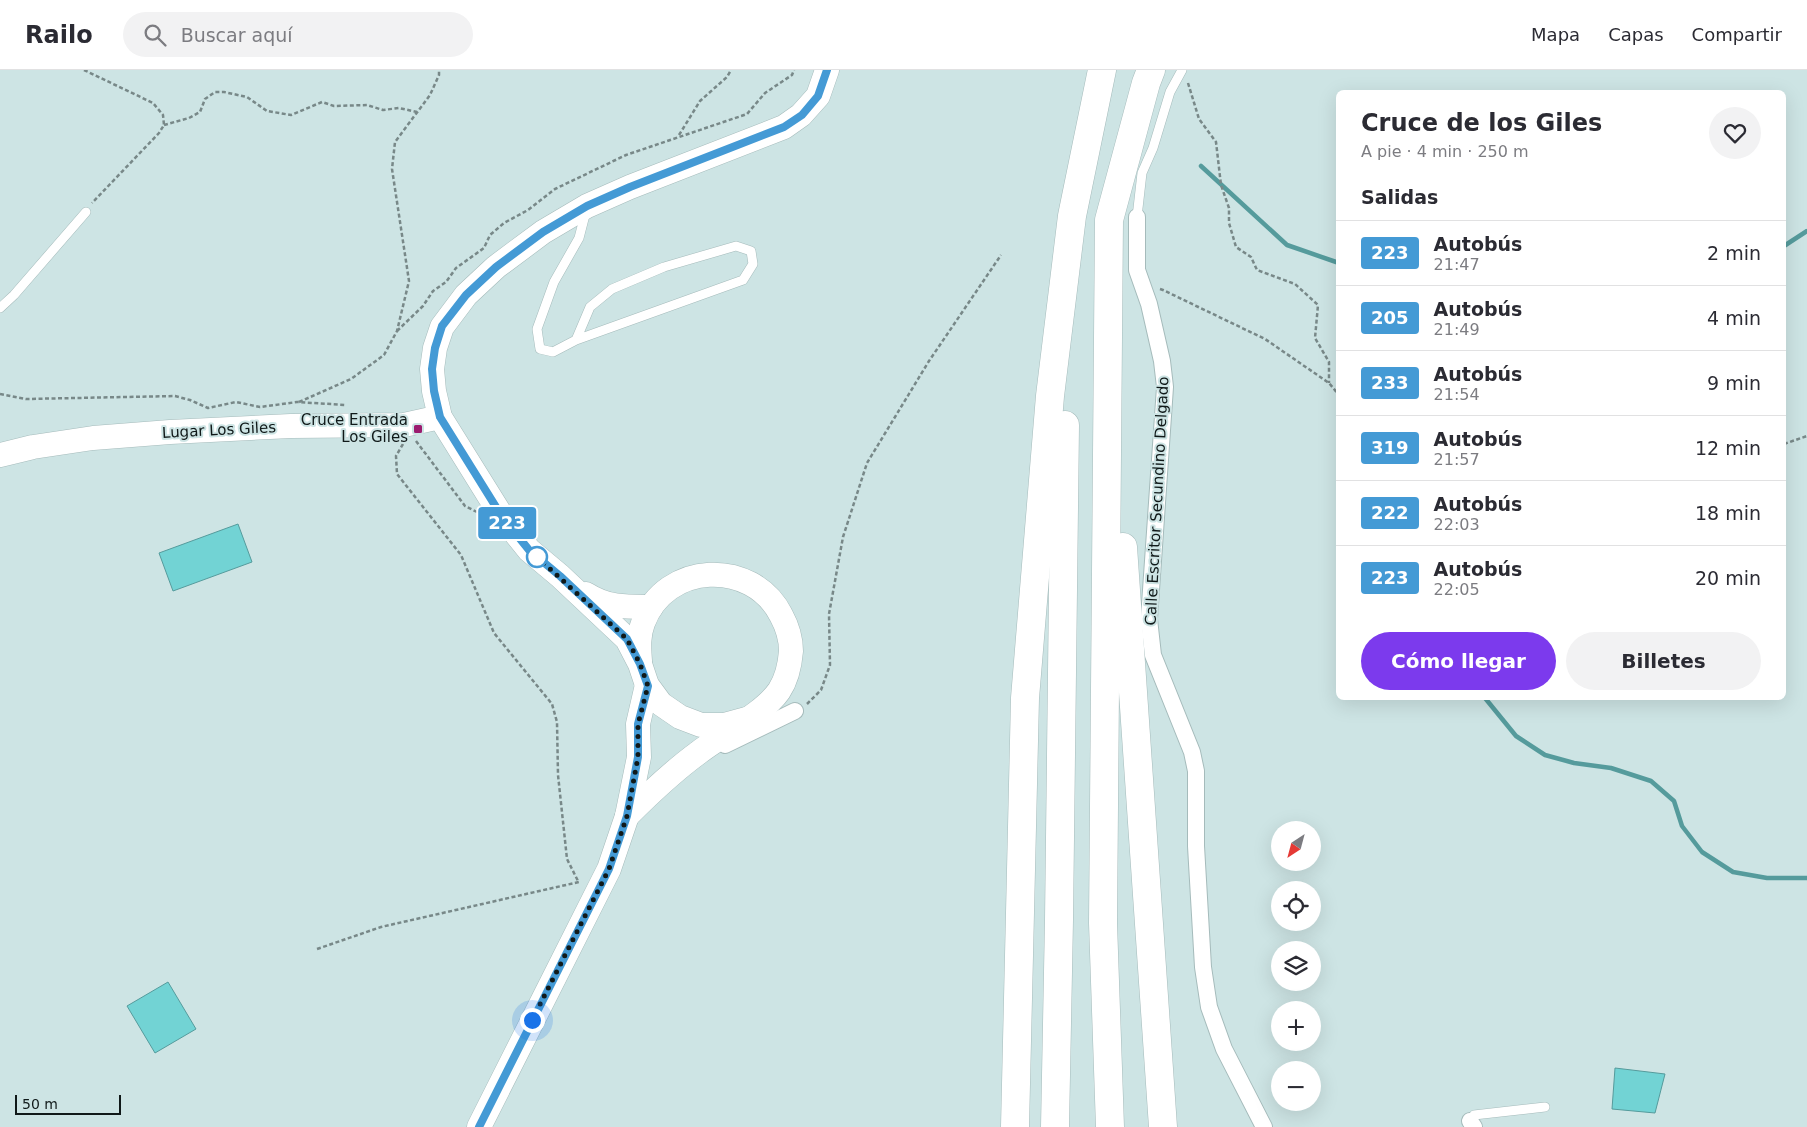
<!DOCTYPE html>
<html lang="es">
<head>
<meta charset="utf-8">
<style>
	body { margin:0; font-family:"DejaVu Sans",sans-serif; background:#f2f2f3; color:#2b2b33; height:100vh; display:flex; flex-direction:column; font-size:19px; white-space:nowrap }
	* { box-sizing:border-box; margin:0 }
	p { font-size:16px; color:#7c7c81 }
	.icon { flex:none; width:28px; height:28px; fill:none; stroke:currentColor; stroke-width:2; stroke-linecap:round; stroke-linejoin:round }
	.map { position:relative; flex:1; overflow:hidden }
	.details { position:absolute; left:1336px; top:20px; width:450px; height:610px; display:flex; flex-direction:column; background:#fff; border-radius:8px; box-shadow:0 5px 20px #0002 }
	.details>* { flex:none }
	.badge { padding:0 10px; border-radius:4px; font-size:18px; line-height:32px }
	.needle { width:32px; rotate:216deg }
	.fabs { position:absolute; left:1271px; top:751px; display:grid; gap:10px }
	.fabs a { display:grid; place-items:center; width:50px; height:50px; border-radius:50%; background:#fff; box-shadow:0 5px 20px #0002; font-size:25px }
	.scale { position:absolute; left:15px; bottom:12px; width:106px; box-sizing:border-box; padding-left:5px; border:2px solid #101919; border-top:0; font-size:14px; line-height:18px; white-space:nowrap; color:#101919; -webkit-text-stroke:4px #cde4e4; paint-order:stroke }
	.you { position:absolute; width:25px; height:25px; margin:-12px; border:4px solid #fff; border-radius:50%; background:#1a73e8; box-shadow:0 0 0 8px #1a73e833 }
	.map>.badge { position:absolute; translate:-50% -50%; box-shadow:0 0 0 2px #fff }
	h2 { padding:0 25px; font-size:19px; line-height:45px }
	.round { display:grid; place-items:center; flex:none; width:52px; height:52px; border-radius:26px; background:#f2f2f3 }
	.overview { display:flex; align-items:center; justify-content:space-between; height:85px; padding:0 25px }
	h1 { font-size:24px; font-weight:800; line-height:38px }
	.primary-button { display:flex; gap:10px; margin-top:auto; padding:10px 25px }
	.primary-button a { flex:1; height:58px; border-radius:30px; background:#7c3aed; color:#fff; font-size:20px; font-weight:800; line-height:58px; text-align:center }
	.primary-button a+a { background:#f2f2f3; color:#2b2b33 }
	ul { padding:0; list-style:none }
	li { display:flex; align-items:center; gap:15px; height:65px; padding:0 25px; border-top:1px solid #e1e1e2 }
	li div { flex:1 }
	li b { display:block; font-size:19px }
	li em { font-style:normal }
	li .badge { min-width:55px; font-weight:700; text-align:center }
	header { display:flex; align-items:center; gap:30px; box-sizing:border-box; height:70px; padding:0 25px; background:#fff; border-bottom:1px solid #e1e1e2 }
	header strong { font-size:24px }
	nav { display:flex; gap:28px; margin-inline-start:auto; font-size:18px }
	.search { width:350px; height:45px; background:#f2f2f3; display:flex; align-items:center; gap:12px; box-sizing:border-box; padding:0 18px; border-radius:28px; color:#7c7c81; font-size:19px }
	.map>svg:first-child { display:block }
	.water { fill:#72d3d4; stroke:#559b9c }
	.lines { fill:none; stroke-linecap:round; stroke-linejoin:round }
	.stream { stroke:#559b9c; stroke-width:4.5 }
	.lane-casing { stroke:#a5bbbb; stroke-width:10 }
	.street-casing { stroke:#a5bbbb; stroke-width:18 }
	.secondary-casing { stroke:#a5bbbb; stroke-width:25 }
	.highway-casing { stroke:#a5bbbb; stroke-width:29 }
	.path { stroke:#788888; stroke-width:2.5; stroke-dasharray:4 2.5; stroke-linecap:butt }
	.lane { stroke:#fff; stroke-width:9 }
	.street { stroke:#fff; stroke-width:16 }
	.secondary { stroke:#fff; stroke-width:24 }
	.highway { stroke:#fff; stroke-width:28 }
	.line-casing { stroke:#fff; stroke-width:11 }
	.line { stroke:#449ad5; stroke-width:8 }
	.walk { stroke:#101919; stroke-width:5; stroke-dasharray:0 9 }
	.poi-dot { fill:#9b1b6f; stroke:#cde4e4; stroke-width:2 }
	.stop-dot { fill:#fff; stroke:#449ad5; stroke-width:2.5 }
	.labels { text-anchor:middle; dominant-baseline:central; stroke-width:4; stroke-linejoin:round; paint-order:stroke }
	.poi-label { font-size:15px; fill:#101919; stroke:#cde4e4; text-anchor:end }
	.street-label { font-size:15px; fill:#101919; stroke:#cde4e4 }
</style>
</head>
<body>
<header>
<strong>Railo</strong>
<div class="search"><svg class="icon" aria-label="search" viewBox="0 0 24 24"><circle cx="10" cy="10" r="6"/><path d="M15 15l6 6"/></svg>Buscar aquí</div>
<nav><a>Mapa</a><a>Capas</a><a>Compartir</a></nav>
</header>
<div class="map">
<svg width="1807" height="1057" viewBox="0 0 1807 1057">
	<rect width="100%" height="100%" fill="#cde4e4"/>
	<g class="water">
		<path d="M238,454L252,492L173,521L159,483Z"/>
		<path d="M168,912L196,959L155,983L127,936Z"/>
		<path d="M1615,998L1665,1004L1655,1043L1612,1039Z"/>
	</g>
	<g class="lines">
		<g class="stream">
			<path d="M1201,96L1287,175L1339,193"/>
			<path d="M1784,176L1807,161"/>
			<path d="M1485,628L1516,666L1545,685L1574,693L1611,698L1651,711L1674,731L1682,756L1702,782L1733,802L1767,808H1807"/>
		</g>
		<g class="lane-casing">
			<g id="lane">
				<path d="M1137,147L1142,103L1153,78L1170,22L1182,0"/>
				<path d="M0,238L14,225L86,142"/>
				<path d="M576,270L590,237L612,219L664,197L736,176L751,181L753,194L743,210L576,270L553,282L540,279L537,259L554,212L579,168L586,141"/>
				<path d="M1470,1051L1474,1045L1545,1037"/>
			</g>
		</g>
		<g class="street-casing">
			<g id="street">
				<path d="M1137,147V200L1149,234L1162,291L1165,317L1149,549L1153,585L1192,682L1196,701V776L1203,897L1209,937L1224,979L1264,1057"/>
				<path d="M725,675L795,641"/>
				<path d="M1470,1051L1474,1057"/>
			</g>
		</g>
		<g class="secondary-casing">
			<g id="secondary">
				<path d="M0,385L33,377L93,368L170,362L291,356L404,355L440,347"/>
				<path d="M586,524C608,538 627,537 651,537"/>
				<path d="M746,649L724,655H701L680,647L661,634L647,615L640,594L627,569L560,506L529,480L501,445L440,347L434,321L432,299L435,278L442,257L466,225L496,197L543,162L587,136L630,117L784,57L801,45L818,26L827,0"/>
				<path d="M627,746C650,723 672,702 698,683C721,665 763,644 779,621C787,609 790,594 791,581C791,568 787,556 781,545C752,488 665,492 643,553C638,566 639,578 640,591"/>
				<path d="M479,1057L609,799L627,746L639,687L638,654L647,615"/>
			</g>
		</g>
		<g class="highway-casing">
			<g id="highway">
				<path d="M1123,477L1163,1057"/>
				<path d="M1015,1057L1025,628L1050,326L1072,146L1102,0"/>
				<path d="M1055,1057L1059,850L1065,355"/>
				<path d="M1110,1057L1103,853L1109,150L1146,13L1151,0"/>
			</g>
		</g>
		<g class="path">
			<path d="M84,0L153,33L163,45L164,55L159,63L92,133"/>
			<path d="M1188,13L1199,49L1216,72L1221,115L1229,138V153L1236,177L1251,187L1257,200L1295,214L1318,235L1315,268L1329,292V313"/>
			<path d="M164,55L189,48L200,42L205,29L215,22H224L247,27L267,41L291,45L322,32L334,36L367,35L383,40L399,38L417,42"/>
			<path d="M679,65L700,31L727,7L731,0"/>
			<path d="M1160,219L1163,220L1265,269L1329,313L1339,325"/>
			<path d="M397,261L423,236L433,221L446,212L456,198L484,178L490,165L504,153L528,140L555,119L626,85L747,44L765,23L792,5L794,0"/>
			<path d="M0,324L26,329L175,326L190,330L208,338L236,332L260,337L297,332L346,335"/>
			<path d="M299,332L351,309L384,285L397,261L409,211L392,99L395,72L430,25L439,5V0"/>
			<path d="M416,371L465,436L477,442"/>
			<path d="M403,374L396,386L397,404L461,485L494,563L552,634L557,652L558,705L567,789L578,811"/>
			<path d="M1784,374L1807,366"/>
			<path d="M807,634L821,620L830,595L829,544L843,467L867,393L929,291L1001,185"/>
			<path d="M317,879L381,857L579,812"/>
		</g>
		<use href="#lane" class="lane"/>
		<use href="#street" class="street"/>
		<use href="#secondary" class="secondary"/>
		<use href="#highway" class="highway"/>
	</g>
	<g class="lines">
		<g class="line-casing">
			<path id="line" d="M479,1057L609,799L627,746L638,687V654L648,616L640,594L627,569L560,506L529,480L501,445L440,347L434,321L432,299L435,278L442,256L466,225L496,197L543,162L587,136L630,117L784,57L802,45L818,26L827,0"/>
		</g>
		<use href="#line" class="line"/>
		<path class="walk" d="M532,950L609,799L627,746L638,687V654L648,616L640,594L627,569L537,487"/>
	</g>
	<rect class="poi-dot" x="413" y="354" width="10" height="10" rx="2.5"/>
	<circle class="stop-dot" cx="537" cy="487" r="10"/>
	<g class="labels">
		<g class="poi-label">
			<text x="408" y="350">Cruce Entrada<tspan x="408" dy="17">Los Giles</tspan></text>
		</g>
		<g class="street-label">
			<text transform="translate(219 360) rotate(-3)">Lugar Los Giles</text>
			<text transform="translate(1157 431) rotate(-87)">Calle Escritor Secundino Delgado</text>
		</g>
	</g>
</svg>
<div class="fabs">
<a><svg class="needle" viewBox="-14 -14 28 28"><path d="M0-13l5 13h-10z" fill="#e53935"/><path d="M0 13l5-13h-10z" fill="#7c7c81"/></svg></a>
<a><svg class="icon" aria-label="locate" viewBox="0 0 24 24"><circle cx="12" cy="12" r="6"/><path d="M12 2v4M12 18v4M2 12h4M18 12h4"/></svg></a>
<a><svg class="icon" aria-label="layers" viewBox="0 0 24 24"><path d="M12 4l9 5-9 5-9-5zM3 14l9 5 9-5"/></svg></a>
<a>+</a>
<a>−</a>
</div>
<div class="scale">50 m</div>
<div class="you" style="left:532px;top:950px"></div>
<b class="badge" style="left:507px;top:453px;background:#449ad5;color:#fff">223</b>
<section class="details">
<div class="overview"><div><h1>Cruce de los Giles</h1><p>A pie · 4 min · 250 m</p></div><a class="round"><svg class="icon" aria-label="heart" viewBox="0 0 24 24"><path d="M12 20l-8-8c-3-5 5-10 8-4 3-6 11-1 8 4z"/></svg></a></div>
<h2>Salidas</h2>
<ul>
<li><span class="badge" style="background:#449ad5;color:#fff">223</span><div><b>Autobús</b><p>21:47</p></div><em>2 min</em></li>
<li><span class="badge" style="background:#449ad5;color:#fff">205</span><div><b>Autobús</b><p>21:49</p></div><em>4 min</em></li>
<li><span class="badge" style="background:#449ad5;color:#fff">233</span><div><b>Autobús</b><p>21:54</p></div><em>9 min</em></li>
<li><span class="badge" style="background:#449ad5;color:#fff">319</span><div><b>Autobús</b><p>21:57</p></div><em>12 min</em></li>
<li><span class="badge" style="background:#449ad5;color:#fff">222</span><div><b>Autobús</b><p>22:03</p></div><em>18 min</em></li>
<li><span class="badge" style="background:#449ad5;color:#fff">223</span><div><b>Autobús</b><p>22:05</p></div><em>20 min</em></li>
</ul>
<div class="primary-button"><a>Cómo llegar</a><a>Billetes</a></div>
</section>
</div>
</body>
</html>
